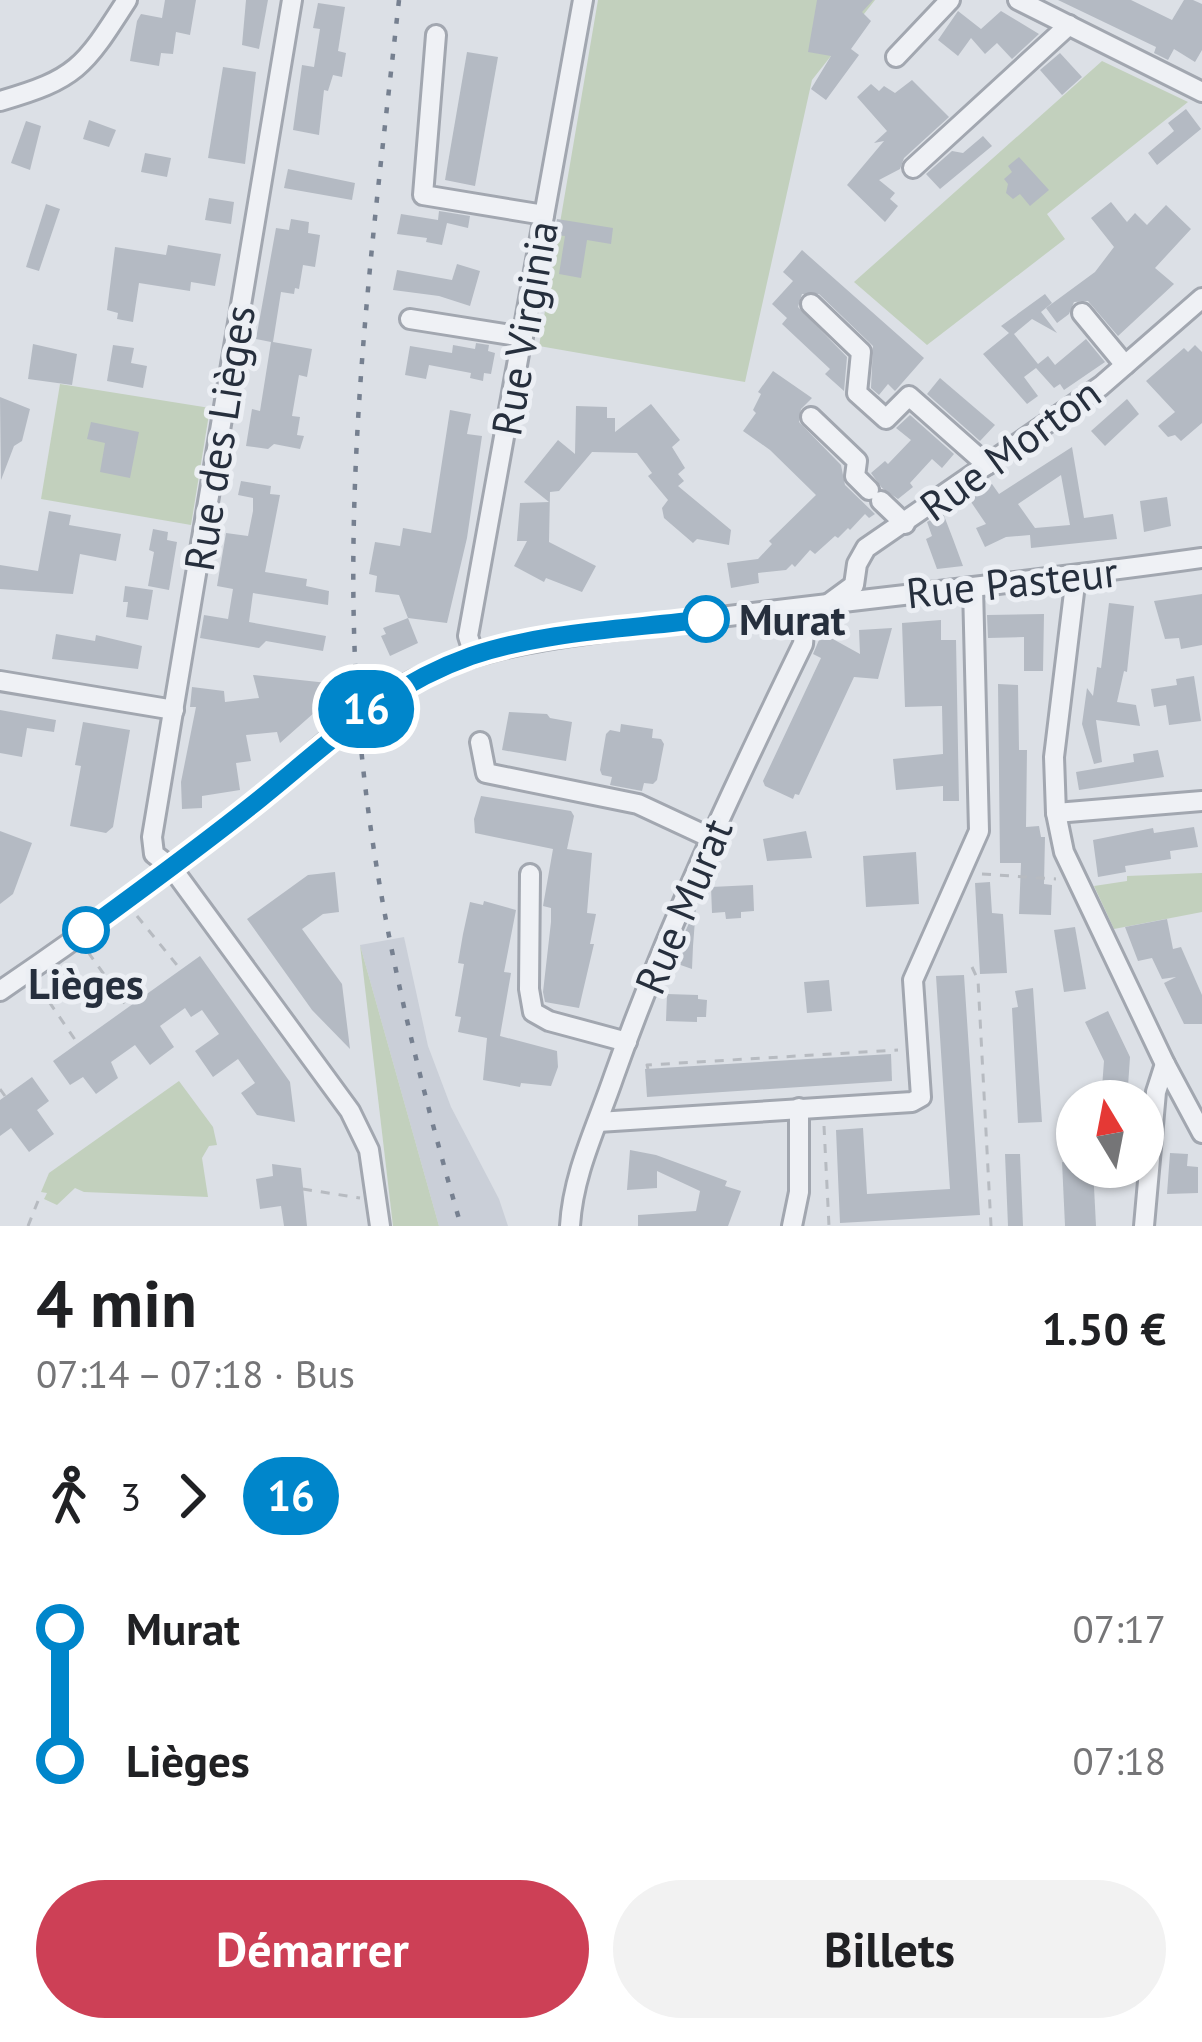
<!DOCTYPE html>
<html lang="fr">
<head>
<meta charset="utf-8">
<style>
	body { margin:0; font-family:"PT Sans",sans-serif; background:#f2f2f2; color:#202124; height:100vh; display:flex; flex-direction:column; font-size:45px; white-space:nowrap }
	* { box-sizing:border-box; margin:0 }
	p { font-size:39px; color:#757577 }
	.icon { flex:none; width:66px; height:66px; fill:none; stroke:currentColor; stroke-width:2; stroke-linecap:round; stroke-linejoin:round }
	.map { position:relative; height:1226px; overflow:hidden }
	.details { display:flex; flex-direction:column; background:#fff; flex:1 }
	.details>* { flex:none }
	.badge { padding:0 24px; border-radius:39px; font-size:42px; line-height:78px }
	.needle { width:78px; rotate:350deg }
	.fabs { position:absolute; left:1056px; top:1080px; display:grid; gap:24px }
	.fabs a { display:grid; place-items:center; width:108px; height:108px; border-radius:50%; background:#fff; box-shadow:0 3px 9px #0004; font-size:60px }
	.map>.badge { position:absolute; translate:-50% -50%; box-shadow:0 0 0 6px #fff }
	.legs { display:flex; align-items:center; gap:18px; height:132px; padding:0 36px; font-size:39px }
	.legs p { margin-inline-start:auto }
	.head { display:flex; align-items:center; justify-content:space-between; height:204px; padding:0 36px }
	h1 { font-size:66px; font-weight:700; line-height:90px }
	.cta { display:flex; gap:24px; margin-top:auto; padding:24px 36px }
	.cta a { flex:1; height:138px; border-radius:72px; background:#cd4056; color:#fff; font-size:48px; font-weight:700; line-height:138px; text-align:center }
	.cta a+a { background:#f2f2f2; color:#202124 }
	ul { padding:0 36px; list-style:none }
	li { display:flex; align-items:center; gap:42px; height:132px; font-size:45px }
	li i { display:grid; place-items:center; width:18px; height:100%; margin:0 15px; background:currentColor }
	li i::after { content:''; width:30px; height:30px; margin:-15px; border:9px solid; border-radius:50%; background:#fff }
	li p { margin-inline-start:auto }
	li:first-child i { background:linear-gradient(#0000 50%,currentColor 0) }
	li:last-child i { background:linear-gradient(currentColor 50%,#0000 0) }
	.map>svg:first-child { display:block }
	.built { fill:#cacfd8 }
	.green { fill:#c2d0bd }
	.building { fill:#b4bac3; fill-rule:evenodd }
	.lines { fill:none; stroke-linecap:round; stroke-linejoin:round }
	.minor-casing { stroke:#a2a7b0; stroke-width:24 }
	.path { stroke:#b7bbc1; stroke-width:3; stroke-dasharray:9 9; stroke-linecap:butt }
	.minor { stroke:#eff1f5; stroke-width:18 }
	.rail { stroke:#768090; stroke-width:4.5; stroke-dasharray:6 12; stroke-linecap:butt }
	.line-1-casing { stroke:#fff; stroke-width:27 }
	.line-1 { stroke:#0086cb; stroke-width:18 }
	.stop-1-dot { fill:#fff; stroke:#0086cb; stroke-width:6 }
	.labels { text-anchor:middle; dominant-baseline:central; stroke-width:10; stroke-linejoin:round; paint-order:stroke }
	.street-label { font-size:42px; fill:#262f3d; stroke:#eceff4 }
	.stop-label { font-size:42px; font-weight:bold; fill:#262f3d; stroke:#eceff4; text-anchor:start }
</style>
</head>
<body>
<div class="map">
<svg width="1202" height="1226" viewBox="0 0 1202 1226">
	<rect width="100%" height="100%" fill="#dce0e6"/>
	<path class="built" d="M404,937L428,1046L451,1107L499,1199L508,1226H439L360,945Z"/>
	<g class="green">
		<path d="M598,0H875L812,80L745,382L539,346Z"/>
		<path d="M1102,61L1188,102L1047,214L1065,239L927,345L854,282Z"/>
		<path d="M60,384L210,408L191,525L41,499Z"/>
		<path d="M1202,873V912L1114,929L1094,886L1127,881V876Z"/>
		<path d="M360,945L439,1226H393Z"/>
		<path d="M179,1081L213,1127L217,1145L209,1146L202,1158L208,1197L84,1192L75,1188L57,1205L44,1199L47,1193L41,1192L49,1173Z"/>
	</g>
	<g class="building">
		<path d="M165,0H196L190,35L176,32L173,54L161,53L159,66L130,61L137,21L141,14L162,18Z"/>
		<path d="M246,0H268L259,49L242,45Z"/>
		<path d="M817,0H873L862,12L871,21L851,49L859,55L826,100L811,89L831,56L808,52Z"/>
		<path d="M1058,0H1131L1172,20L1184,0H1193L1202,4V50L1195,62L1174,49L1168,60L1154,53L1156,47Z"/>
		<path d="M318,3L345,7L338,51L346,53L342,77L333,75L328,91L324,90L319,135L293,130L302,65L314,67L320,29L313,28Z"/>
		<path d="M958,11L981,29L1001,11L1039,34L1012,59L997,43L985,54L971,38L958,56L938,40Z"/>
		<path d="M467,52L498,57L475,186L445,180Z"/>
		<path d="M1060,53L1082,77L1062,95L1040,70Z"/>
		<path d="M223,67L256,72L245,164L208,158Z"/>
		<path d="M912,80L949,117L904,158L900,169L879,180L895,193L890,199L898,206L885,222L847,185L884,141L874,143L887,131L857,97L871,84L879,91L884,86L895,93Z"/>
		<path d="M1186,109L1201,129L1157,165L1148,153L1174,131L1168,123Z"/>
		<path d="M89,120L116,130L109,147L83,139Z"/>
		<path d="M26,121L41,126L30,170L11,163Z"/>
		<path d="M983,136L992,146L940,189L926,174L952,151L963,153Z"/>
		<path d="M145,153L171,158L167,177L141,172Z"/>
		<path d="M1019,157L1049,190L1030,206L1020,194L1013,199L1006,193L1008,184L1004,179L1012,172L1008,166Z"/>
		<path d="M288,169L355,183L352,200L284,188Z"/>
		<path d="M209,198L234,202L231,224L205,220Z"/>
		<path d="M1111,202L1127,222L1135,213L1147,225L1166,205L1191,229L1155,268L1174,284L1118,336L1088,301L1074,302L1069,314L1057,323L1046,308L1095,272L1114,247L1091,218Z"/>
		<path d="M46,204L60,209L39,271L26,267Z"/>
		<path d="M439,211L470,216L468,228L447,223L442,245L426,242L427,238L397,234L401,214L438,220Z"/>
		<path d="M291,219L309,222L308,233L320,235L315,267L303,265L299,289L295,288L294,294L281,292L273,342L312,349L307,377L299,375L292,416L300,417L297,435L304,436L300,449L274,444L268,449L246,446L252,409L260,411L271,342L256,339L276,228L289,230Z"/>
		<path d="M557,219L613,228L611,244L587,240L581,278L559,274L565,236L554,235Z"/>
		<path d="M168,245L221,254L215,286L191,282L190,291L139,283L133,322L117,319L118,313L107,310L115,247L166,255Z"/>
		<path d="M802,250L924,358L895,391L888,384L879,395L871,388L873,346L819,294H802L798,307L847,357L844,391L825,374L830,369L782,324L787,318L772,304L793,281L783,272Z"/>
		<path d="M457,264L480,271L470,306L439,296L393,290L397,270L452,280Z"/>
		<path d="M1045,294L1052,303L1041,312L1057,333L1032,319L1014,334L1038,364L1048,356L1055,365L1086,339L1105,362L1064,390L1060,384L1054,388L1036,368L1024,377L1038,396L1027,404L983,354L1009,333L1001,326Z"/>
		<path d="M476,343L489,345L488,351L495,353L491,374L484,373L483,381L470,378L471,373L429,365L426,379L405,375L410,346L452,353L453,345L475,349Z"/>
		<path d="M33,344L77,354L72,385L28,379Z"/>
		<path d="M113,345L134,348L131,363L147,366L143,388L107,381Z"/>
		<path d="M1195,345L1202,352V423L1181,441L1175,435L1168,437L1158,426L1175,412L1146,381L1184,348L1188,352Z"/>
		<path d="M773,371L812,398L801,409L799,422L841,465L845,485L875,514L869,518L865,514L850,530L848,528L838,538L835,536L815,554L810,550L795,567L792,564L786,570L758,573L759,583L731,588L727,563L758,559L772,544L769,541L816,495L770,450L743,431L756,413L753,410L761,394L758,392Z"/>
		<path d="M940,378L995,425L980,441L927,394Z"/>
		<path d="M0,397L30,409L22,441L14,446L1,480Z"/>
		<path d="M1127,399L1139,414L1105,446L1091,431Z"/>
		<path d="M651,404L680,440L672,447L685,468L678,474L684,481L678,486L731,530L729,545L697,539L693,543L664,518L662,508L668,500L648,476L652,473L637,453L592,452L559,491L550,492L549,542L596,566L582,592L546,578L544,582L514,566L527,541H517L520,503L549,502L524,482L558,440L575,454L576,406L607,407V418H615V432Z"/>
		<path d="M450,410L471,414L467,434L482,436L467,538L447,623L408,618L399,595L375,592L377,576L369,574L375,542L400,546L403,528L431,533Z"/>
		<path d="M910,415L954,454L942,468L932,459L910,483L913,487L898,499L882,488L871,473L885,461L888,464L911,440L896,428Z"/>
		<path d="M91,422L139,432L130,478L100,472L105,443L87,439Z"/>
		<path d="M1072,447L1084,518L1113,514L1117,539L1031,548L1030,535L1006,537L985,547L976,528L986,524L969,499L992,484L999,494ZM1061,475L1070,525L1035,528L1018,504Z"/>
		<path d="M241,481L271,486L270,494L280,495L265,572L307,579L306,586L329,591L328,605L253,593L249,622L326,636L323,651L266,641L259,648L200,638L204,615L228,619L233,589L217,586L226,533L248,536L253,511V498L238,495Z"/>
		<path d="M1167,497L1171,526L1144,532L1140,501Z"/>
		<path d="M49,511L71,515L69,525L121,534L116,561L80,554L73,594L0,589V565L38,571Z"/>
		<path d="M943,513L953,539L963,566L937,569L926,539L932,536L927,522Z"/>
		<path d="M153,529L168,532L167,540L177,542L169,590L148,586L154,552L149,550Z"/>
		<path d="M125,586L153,590L148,620L126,617L128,602H123Z"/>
		<path d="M1202,594V645L1181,649L1179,638L1165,639L1154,601Z"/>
		<path d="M1109,603L1134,606L1127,672L1124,671L1117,702L1136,705L1140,726L1096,720L1102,762L1094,764L1082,724L1087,688L1093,696L1097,667L1101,668Z"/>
		<path d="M1044,614L1043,671H1024V637L988,638L987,615Z"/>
		<path d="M408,618L418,643L390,656L381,636L386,634L383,628Z"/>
		<path d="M941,620V640H956L959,801H943V786L896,790L893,759L943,754L942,706L905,707L902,623Z"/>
		<path d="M892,628L878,679L854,677L799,795L795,794L793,799L765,786L763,781L821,658L813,654L822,633L860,654L859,630Z"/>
		<path d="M56,634L95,641L96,635L142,646L138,669L52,659Z"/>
		<path d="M253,675L346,685L332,698L314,707L315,712L280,743L277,732L246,735L251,761L236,763L240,790L202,796V808L182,809L181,782L196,707H190L192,687L224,691L225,702L259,698Z"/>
		<path d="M1194,676L1201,721L1169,725L1166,705L1154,707L1151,689L1177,685L1176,679Z"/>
		<path d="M998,684L1018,685L1019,750H1027L1026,827L1039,826L1041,837H1045L1044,884L1052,885L1051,915L1019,914L1021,863H1000Z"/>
		<path d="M0,710L56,720L54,732L27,728L22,757L0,753Z"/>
		<path d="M509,712L547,714L550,718L572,722L566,761L502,750Z"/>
		<path d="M83,722L130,730L113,827L106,833L70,826L81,766L75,765Z"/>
		<path d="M621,724L653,729L652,738L661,739L664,744L657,780L653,784L644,783L642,791L610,785L612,777L602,775L600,770L606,734L610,730L620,732Z"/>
		<path d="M1158,750L1164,777L1079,790L1076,772L1134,762L1133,754Z"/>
		<path d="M481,796L571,811L574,816L567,849L592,853L587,913L596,914L590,944H594L579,1008L545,1002L543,992L551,922V908L543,906L553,849L475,833L474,819Z"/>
		<path d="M1194,827L1198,847L1170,851L1171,859L1125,866L1126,872L1098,877L1093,840L1153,828L1154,833Z"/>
		<path d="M0,831L32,843L13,894L0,904Z"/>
		<path d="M806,831L812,858L767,861L763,839Z"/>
		<path d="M916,852L919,904L866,907L863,856Z"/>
		<path d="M335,872L339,912L323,914L302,929L342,984L350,1049L312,1010L247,919L308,875Z"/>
		<path d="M990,882L992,913L1003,914L1007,973L980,974L975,883Z"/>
		<path d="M753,885L754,911L741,912V918L726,919L725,912L712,913L711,887Z"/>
		<path d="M484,901L516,910L504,972L511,973L500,1036L557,1051L558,1067L551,1086L521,1083L520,1087L483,1080L487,1038L458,1032L461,1017L455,1016L464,964L458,963L463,934L470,902L483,905Z"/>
		<path d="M696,907L693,946L692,969L672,962Z"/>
		<path d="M1167,919L1173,949L1181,947L1202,995V1024H1184L1164,983L1176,977L1162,979L1152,958L1138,961L1125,927Z"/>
		<path d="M1075,927L1086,989L1064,992L1054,930Z"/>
		<path d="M200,956L290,1082L295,1122L257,1115L241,1093L255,1083L238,1059L213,1077L195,1051L219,1034L202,1010L191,1017L185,1008L160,1026L174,1047L150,1065L135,1045L111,1062L118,1078L96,1094L83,1077L70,1085L53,1061Z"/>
		<path d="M964,975L980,1215L840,1223L836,1130L863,1128L867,1194L950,1189L936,976Z"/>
		<path d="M829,980L832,1011L807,1013L804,982Z"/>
		<path d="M1033,988L1042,1122L1018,1123L1012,1008L1018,1007L1015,991Z"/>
		<path d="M667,994L698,995V999L707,1000L706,1017H697V1022L666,1021Z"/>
		<path d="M1108,1011L1130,1057L1127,1101H1101L1104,1061L1085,1022Z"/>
		<path d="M891,1054L892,1081L647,1097L645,1069Z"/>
		<path d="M32,1077L49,1101L37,1110L54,1134L29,1152L11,1128L0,1136V1100Z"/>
		<path d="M630,1150L656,1155L727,1181L725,1186L741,1191L728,1226H638V1215L696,1211L700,1191L657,1171V1188L627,1190Z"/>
		<path d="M1170,1153L1188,1154L1187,1166L1198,1167V1193L1167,1194Z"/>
		<path d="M1005,1154H1020L1023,1226H1008Z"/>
		<path d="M1062,1162L1093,1167L1096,1226H1065Z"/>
		<path d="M272,1164L301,1168L307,1226H284L281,1206L260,1209L256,1179L273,1176Z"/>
	</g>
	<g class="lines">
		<g class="minor-casing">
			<g id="minor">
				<path d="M292,0L152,837L154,854L172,868L350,1111L369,1150L380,1226"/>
				<path d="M1018,0L1202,92"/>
				<path d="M436,35L423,195L544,215"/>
				<path d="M896,57L950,0"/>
				<path d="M0,101C77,79 84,67 127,0"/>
				<path d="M913,168L1069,25"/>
				<path d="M811,304L861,352L857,393L886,419L909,396L987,465"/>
				<path d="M1082,313L1125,365"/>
				<path d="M410,319L523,337"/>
				<path d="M811,417L857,461L855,476L869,490"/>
				<path d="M881,501L905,524"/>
				<path d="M1076,576L1054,757L1056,813L1064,852L1165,1064L1202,1133"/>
				<path d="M474,655L468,636L583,0"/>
				<path d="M0,681L174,710"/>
				<path d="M480,742L486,773L638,804L711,838"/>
				<path d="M1056,813L1202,801"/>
				<path d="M530,874L529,989L533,1012L549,1021L627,1042"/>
				<path d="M0,991C90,930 178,865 263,796C312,756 356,709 414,680C501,637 601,633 697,620C865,598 1034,582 1202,558"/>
				<path d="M598,1122L912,1102L921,1097L913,980L979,831L973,587"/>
				<path d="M570,1226C573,1173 597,1126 614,1076C667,927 734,786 803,644L805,621L854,585L857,564L866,548L1101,386L1202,298"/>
				<path d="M792,1226L799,1192V1108"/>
				<path d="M1144,1226L1156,1092L1165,1064"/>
			</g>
		</g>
		<g class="path">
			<path d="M982,874L1056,879"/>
			<path d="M137,916L181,970"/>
			<path d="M88,952L128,1008"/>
			<path d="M972,967L978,980L991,1226"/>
			<path d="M39,987L78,1044"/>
			<path d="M648,1069L647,1065L898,1050"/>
			<path d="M0,1089L5,1096"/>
			<path d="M824,1126L829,1226"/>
			<path d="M303,1189L360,1198"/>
			<path d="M28,1226L38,1201"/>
		</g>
		<use href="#minor" class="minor"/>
		<path class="rail" d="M399,0C374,227 344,453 356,681C366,866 410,1049 461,1226"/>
	</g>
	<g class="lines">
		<g class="line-1-casing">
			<path id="line-1" d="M86,930C145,887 204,844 261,798C332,741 383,687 471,656C545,631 629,629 706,619"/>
		</g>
		<use href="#line-1" class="line-1"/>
	</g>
	<g class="stop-1-dot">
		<circle cx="706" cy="619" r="21"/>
		<circle cx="86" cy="930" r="21"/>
	</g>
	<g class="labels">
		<g class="street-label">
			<text transform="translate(524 328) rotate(-80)">Rue Virginia</text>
			<text transform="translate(219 438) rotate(-81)">Rue des Lièges</text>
			<text transform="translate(1010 449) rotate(-36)">Rue Morton</text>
			<text transform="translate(1012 582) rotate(-6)">Rue Pasteur</text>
			<text transform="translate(683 906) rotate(-67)">Rue Murat</text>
		</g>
		<g class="stop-label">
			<text x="739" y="619">Murat</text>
			<text x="86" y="983" text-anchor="middle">Lièges</text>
		</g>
	</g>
</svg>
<div class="fabs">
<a><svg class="needle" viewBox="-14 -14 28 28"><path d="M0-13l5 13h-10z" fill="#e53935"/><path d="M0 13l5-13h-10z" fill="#757577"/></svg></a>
</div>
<b class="badge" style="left:366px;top:709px;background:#0086cb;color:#fff">16</b>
</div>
<section class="details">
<div class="head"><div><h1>4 min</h1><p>07:14 – 07:18 · Bus</p></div><b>1.50 €</b></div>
<div class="legs"><svg class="icon" aria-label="walk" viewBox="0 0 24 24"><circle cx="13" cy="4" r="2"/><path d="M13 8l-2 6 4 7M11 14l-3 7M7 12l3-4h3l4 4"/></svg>3<svg class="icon" aria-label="forward" viewBox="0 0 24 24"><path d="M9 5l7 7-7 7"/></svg><b class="badge" style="background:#0086cb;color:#fff">16</b></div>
<ul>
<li><i style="color:#0086cb"></i><b>Murat</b><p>07:17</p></li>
<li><i style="color:#0086cb"></i><b>Lièges</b><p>07:18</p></li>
</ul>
<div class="cta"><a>Démarrer</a><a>Billets</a></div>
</section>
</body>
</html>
